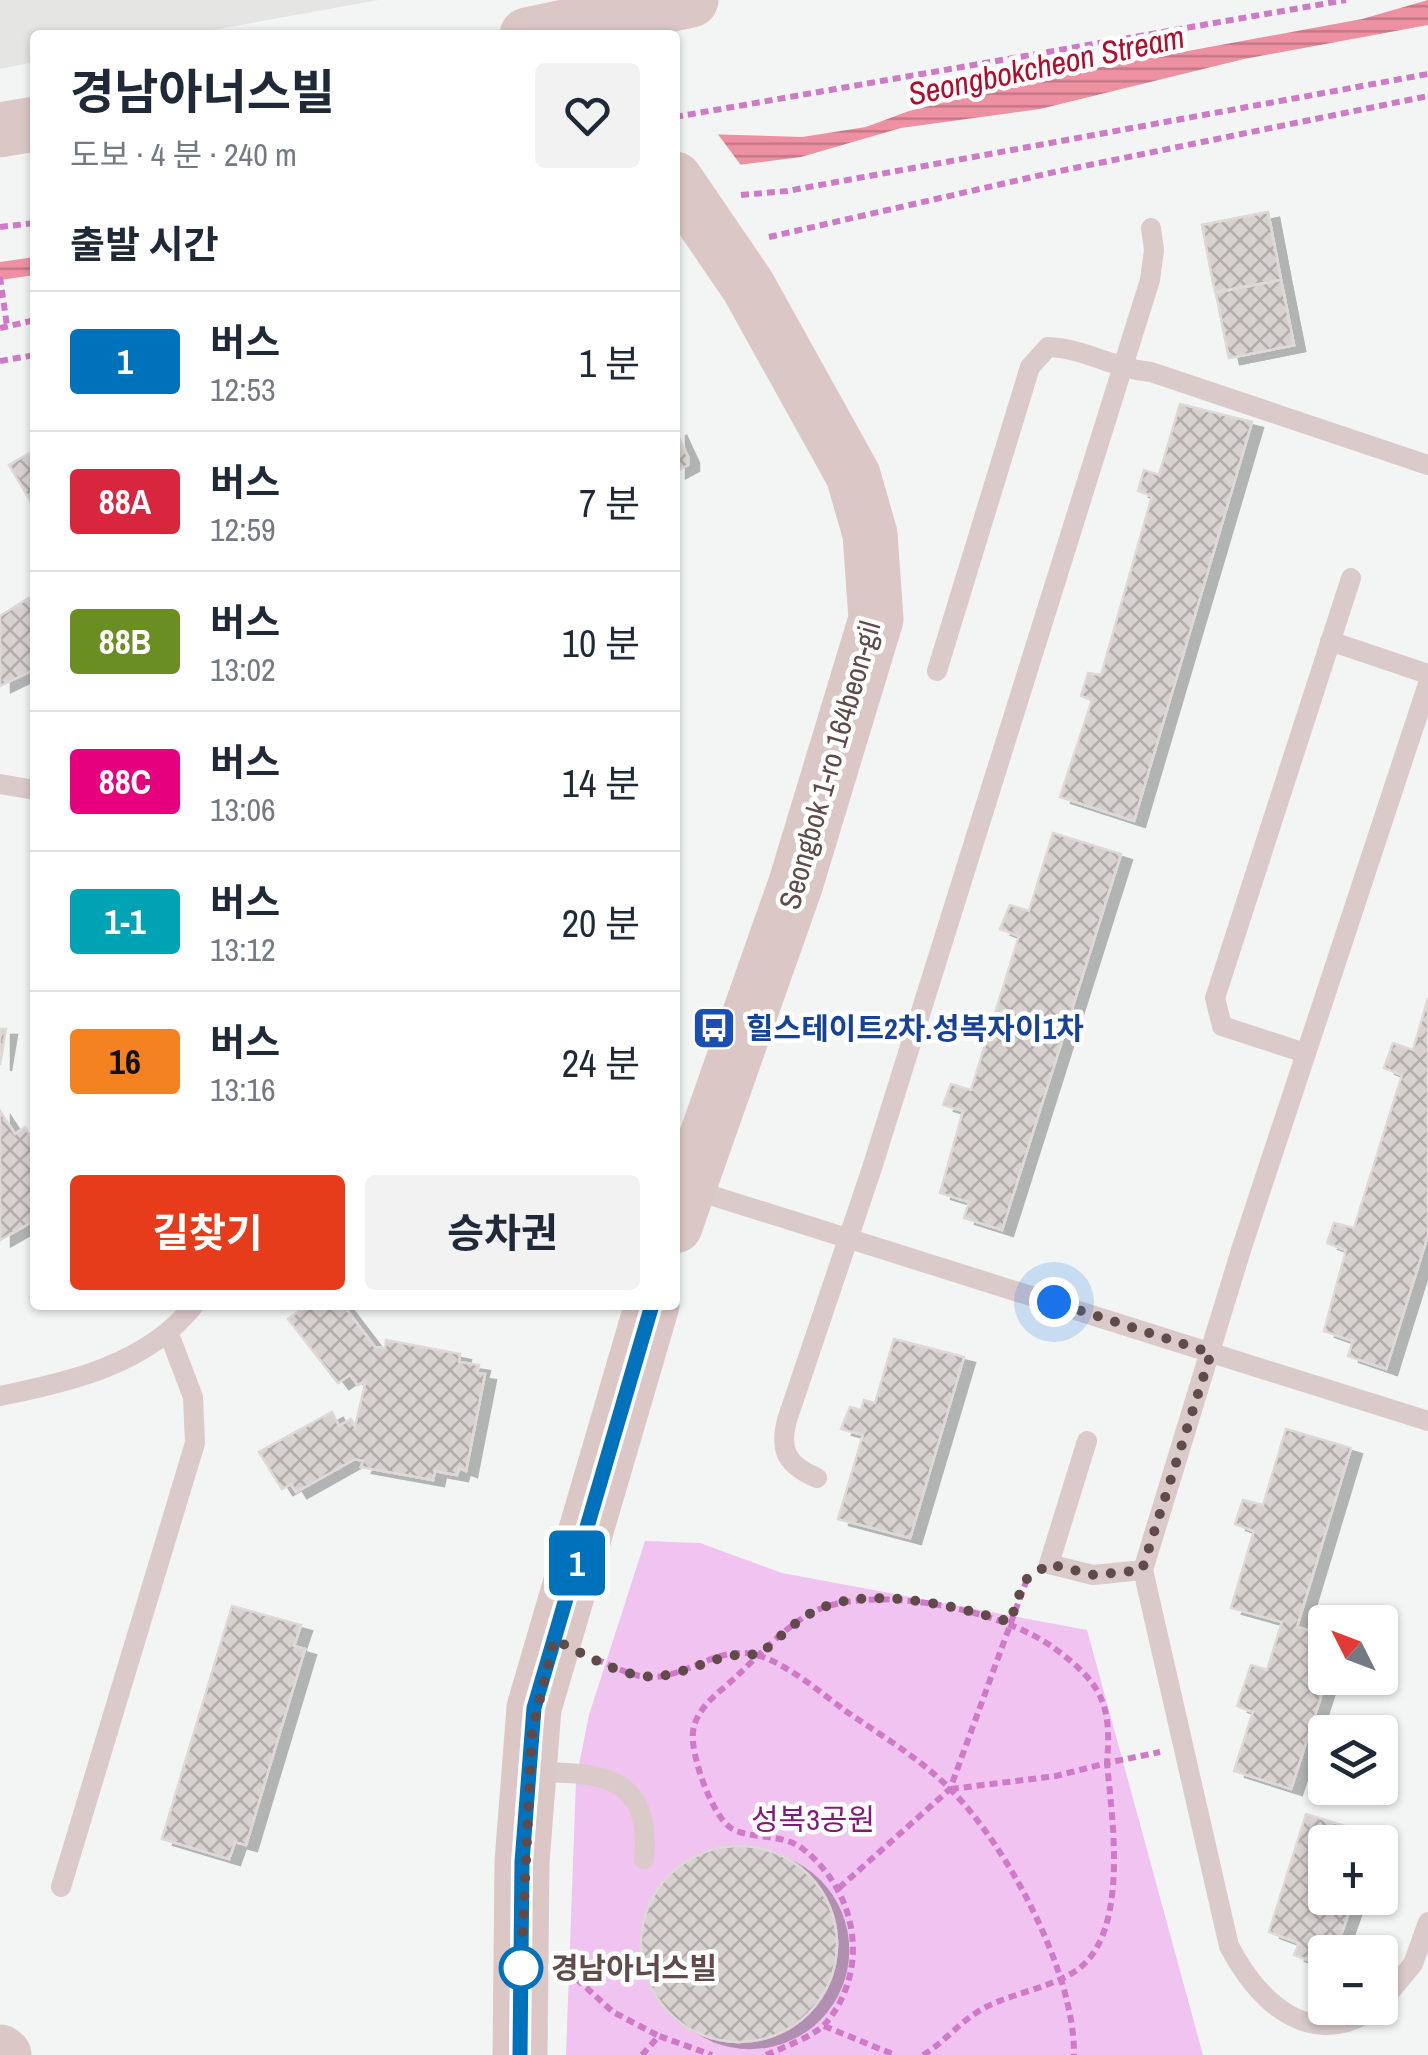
<!DOCTYPE html>
<html lang="ko">
<head>
<meta charset="utf-8">
<style>
	body { margin:0; font-family:"Archivo Narrow","Noto Sans KR",sans-serif; background:#f2f2f3; color:#1f2937; height:100vh; display:flex; flex-direction:column; font-size:38px; white-space:nowrap }
	* { box-sizing:border-box; margin:0 }
	p { font-size:32px; color:#747a83 }
	.icon { flex:none; width:55px; height:55px; fill:none; stroke:currentColor; stroke-width:2; stroke-linecap:round; stroke-linejoin:round }
	.map { position:relative; flex:1; overflow:hidden }
	.drawer { position:absolute; left:30px; top:30px; width:650px; height:1280px; display:flex; flex-direction:column; background:#fff; border-radius:10px; box-shadow:0 2px 8px #0004 }
	.drawer>* { flex:none }
	.badge { padding:0 20px; border-radius:8px; font-size:35px; line-height:65px }
	.needle { width:65px; rotate:312deg }
	.tools { position:absolute; left:1308px; top:1605px; display:grid; gap:20px }
	.tools a { display:grid; place-items:center; width:90px; height:90px; border-radius:10px; background:#fff; box-shadow:0 2px 8px #0004; font-size:50px }
	.you { position:absolute; width:50px; height:50px; margin:-25px; border:8px solid #fff; border-radius:50%; background:#1a73e8; box-shadow:0 0 0 15px #1a73e833 }
	.map>.badge { position:absolute; translate:-50% -50%; box-shadow:0 0 0 5px #fff }
	h2 { padding:0 40px; font-size:38px; line-height:90px }
	.round { display:grid; place-items:center; flex:none; width:105px; height:105px; border-radius:10px; background:#f2f2f3 }
	.overview { display:flex; align-items:center; justify-content:space-between; height:170px; padding:0 40px }
	h1 { font-size:48px; font-weight:700; line-height:75px }
	.action { display:flex; gap:20px; margin-top:auto; padding:20px 40px }
	.action a { flex:1; height:115px; border-radius:10px; background:#e73c1b; color:#fff; font-size:40px; font-weight:700; line-height:115px; text-align:center }
	.action a+a { background:#f2f2f3; color:#1f2937 }
	ul { padding:0; list-style:none }
	li { display:flex; align-items:center; gap:30px; height:140px; padding:0 40px; border-top:2px solid #e0e1e3 }
	li div { flex:1 }
	li b { display:block; font-size:38px }
	li em { font-style:normal }
	li .badge { min-width:110px; font-weight:700; text-align:center }
	.map>svg:first-child { display:block }
	.education { fill:#e5e6e4 }
	.green { fill:#f0c3f1 }
	.water { fill:url(#water-rules) }
	.pier { fill:#f3f5f4 }
	.building { fill:url(#building-cross-hatch); stroke:#ded9d7; stroke-width:2.5; filter:url(#shadow) }
	.lines { fill:none; stroke-linecap:round; stroke-linejoin:round }
	.path { stroke:#cf7ac6; stroke-width:6; stroke-dasharray:8 5; stroke-linecap:butt }
	.lane { stroke:#dacaca; stroke-width:20 }
	.secondary { stroke:#dbc8c6; stroke-width:55 }
	.line-casing { stroke:#fff; stroke-width:22 }
	.line { stroke:#0072bc; stroke-width:15 }
	.walk { stroke:#604b4a; stroke-width:10; stroke-dasharray:0 18 }
	.stop-dot { fill:#fff; stroke:#0072bc; stroke-width:5 }
	.labels { text-anchor:middle; dominant-baseline:central; stroke-width:9; stroke-linejoin:round; paint-order:stroke }
	.street-label { font-size:30px; fill:#604b4a; stroke:#fff }
	.transit-label { font-size:30px; font-weight:bold; fill:#164399; stroke:#fff; text-anchor:start }
	.park-label { font-size:30px; fill:#84187a; stroke:#fff }
	.stop-label { font-size:30px; font-weight:bold; fill:#604b4a; stroke:#fff; text-anchor:start }
	.water-label { font-size:32px; font-style:italic; fill:#b10c2b; stroke:#fff }
</style>
</head>
<body>
<div class="map">
<svg width="1428" height="2055" viewBox="0 0 1428 2055">
	<defs>
		<pattern id="water-rules" width="6" height="5" patternUnits="userSpaceOnUse" patternTransform="scale(2.5)"><rect width="6" height="5" fill="#ed90a2"/><path d="M0 2.5h6" fill="none" stroke="#c37886"/></pattern>
		<pattern id="building-cross-hatch" width="8" height="8" patternUnits="userSpaceOnUse" patternTransform="scale(2.5)"><rect width="8" height="8" fill="#d7d1cf"/><path d="M0 0l8 8M0 8l8-8" fill="none" stroke="#b2acaa"/></pattern>
		<filter id="shadow"><feDropShadow dx="11" dy="6" stdDeviation="0" flood-color="#0004"/></filter>
	</defs>
	<rect width="100%" height="100%" fill="#f3f5f4"/>
	<path class="education" d="M0,0H379L185,35H35V62L0,69Z"/>
	<path class="green" d="M645,1541L700,1543L782,1573L1087,1630L1203,2055H566L576,1780L589,1715Z"/>
	<g class="water">
		<path d="M1428,0V25L1244,59L1040,109L901,128L801,157L675,173L703,134L802,137L866,127L909,111L1041,78L1362,19Z"/>
		<path d="M35,257V275L0,280V262Z"/>
	</g>
	<path class="pier" d="M702,129H714L743,168L675,178V136Z"/>
	<g class="building">
		<path d="M1268,212L1281,280L1215,292L1202,225Z"/>
		<path d="M1268,212L1281,280L1215,292L1202,225Z"/>
		<path d="M1281,280L1294,345L1229,358L1216,293Z"/>
		<path d="M1281,280L1294,345L1229,358L1216,293Z"/>
		<path d="M1180,404L1252,422L1134,821L1060,797L1092,700L1081,696L1088,673L1101,675L1152,496L1138,491L1144,470L1159,475Z"/>
		<path d="M675,429L688,457V465L675,472Z"/>
		<path d="M35,450V509L9,465Z"/>
		<path d="M35,594V669L0,686V616Z"/>
		<path d="M1053,833L1121,854L1002,1230L964,1218L969,1202L940,1193L963,1111L943,1105L951,1084L971,1090L1019,936L1000,929L1010,905L1029,911Z"/>
		<path d="M1428,998V1235L1386,1369L1348,1356L1353,1341L1324,1331L1346,1250L1327,1243L1334,1223L1354,1228L1402,1075L1384,1068L1393,1043L1413,1050Z"/>
		<path d="M0,1029H6L0,1065Z"/>
		<path d="M0,1111L15,1134L25,1127L35,1144V1220L0,1240Z"/>
		<path d="M308,1305H343L375,1347L385,1348L386,1340L460,1354L459,1362L479,1365L477,1373L485,1374L466,1471L459,1468L457,1475L435,1471L433,1480L361,1467L363,1461L355,1459L296,1492L291,1484L282,1489L259,1452L332,1412L339,1426L351,1419L355,1427L366,1380L358,1385L350,1375L338,1383L288,1319Z"/>
		<path d="M894,1339L964,1357L910,1538L838,1519L863,1435L841,1429L850,1407L861,1410L864,1400L875,1403Z"/>
		<path d="M1286,1429L1351,1448L1297,1627L1325,1635L1327,1678L1291,1789L1234,1771L1253,1712L1237,1706L1251,1665L1267,1670L1282,1622L1231,1608L1254,1531L1235,1524L1243,1500L1263,1505Z"/>
		<path d="M232,1606L301,1625L294,1646L305,1649L246,1845L235,1842L229,1859L162,1839Z"/>
		<path d="M1306,1814L1374,1835L1371,1842H1325V1898H1354L1335,1952H1325V1966L1294,1955L1299,1943L1269,1932Z"/>
		<circle cx="739" cy="1944" r="98"/>
	</g>
	<g class="lines">
		<g class="path">
			<path d="M675,117L1346,0"/>
			<path d="M741,195L787,191L1428,74"/>
			<path d="M0,227L35,223"/>
			<path d="M769,237L1050,173L1428,96"/>
			<path d="M0,277L7,326"/>
			<path d="M0,328L35,320"/>
			<path d="M0,361L35,355"/>
			<path d="M596,1659C612,1666 629,1675 646,1677C685,1680 717,1644 757,1655C788,1664 821,1693 847,1712C882,1736 921,1759 951,1790C1008,1847 1075,1973 1074,2055"/>
			<path d="M839,1888L950,1789L1027,1579"/>
			<path d="M567,1970L613,2012L659,2036"/>
			<path d="M824,2026L895,2055"/>
			<path d="M642,2055L659,2036L712,2055"/>
			<path d="M766,2055C784,2047 813,2037 826,2023C871,1969 857,1891 803,1849C781,1832 753,1841 731,1828C712,1816 690,1754 693,1732C696,1706 722,1691 739,1674C761,1653 788,1624 815,1611C875,1583 1002,1610 1054,1648C1102,1683 1112,1705 1107,1763L1160,1752"/>
			<path d="M923,2055C945,2042 960,2021 984,2008C1012,1993 1051,1988 1077,1970C1130,1932 1112,1818 1107,1763L1056,1776L951,1789"/>
		</g>
		<g class="lane">
			<path d="M1330,641L1428,674"/>
			<path d="M937,671L1030,367L1048,347C1084,348 1114,369 1151,372L1428,465"/>
			<path d="M0,784L35,790"/>
			<path d="M1305,1053L1222,1026L1215,998L1351,578"/>
			<path d="M691,1189L1428,1421"/>
			<path d="M0,1396C70,1382 148,1364 194,1305"/>
			<path d="M1087,1441L1049,1564L1093,1575L1143,1570"/>
			<path d="M817,1478C787,1465 779,1451 787,1420L872,1168L1150,280L1154,250L1151,228"/>
			<path d="M530,1772C598,1773 652,1772 644,1859"/>
			<path d="M61,1887L195,1443L193,1397L169,1334"/>
			<path d="M1380,2004L1413,1964L1428,1922"/>
			<path d="M1375,2008C1311,2052 1259,2003 1229,1946L1143,1570L1242,1247L1428,684"/>
		</g>
		<g class="secondary">
			<path d="M527,35L691,0"/>
			<path d="M0,130L35,124"/>
			<path d="M675,179L748,286L853,475L870,534L876,619L796,883L675,1226"/>
			<path d="M0,2052L4,2055"/>
			<path d="M520,2055L522,1862L534,1708L652,1305"/>
		</g>
	</g>
	<g class="lines">
		<g class="line-casing">
			<path id="line" d="M520,2055L522,1862L534,1708L652,1305"/>
		</g>
		<use href="#line" class="line"/>
		<path class="walk" d="M521,1968L532,1732L554,1640C587,1654 629,1684 667,1675C701,1668 722,1651 759,1655C776,1641 794,1622 813,1612C867,1583 954,1606 1010,1622L1024,1581L1049,1564L1094,1575L1142,1570L1211,1353L1054,1302"/>
	</g>
	<defs>
		<g id="bus-square" transform="scale(2.25)"><rect x="-9" y="-9" width="18" height="18" rx="4" fill="#1a4fb4" stroke="#fff"/><path d="M-5-6H5V4H4V6H2V4H-2V6H-4V4H-5ZM-3.5-4V0h7V-4ZM-3.5 1.2v1.5H-2V1.2ZM2 1.2v1.5H3.5V1.2Z" fill="#fff"/></g>
	</defs>
	<g fill-rule="evenodd">
		<use href="#bus-square" x="714" y="1028"/>
	</g>
	<circle class="stop-dot" cx="521" cy="1968" r="20"/>
	<g class="labels">
		<g class="street-label">
			<text transform="translate(829 765) rotate(-74)">Seongbok 1-ro 164beon-gil</text>
		</g>
		<g class="transit-label">
			<text x="746" y="1028">힐스테이트2차.성복자이1차</text>
		</g>
		<g class="park-label">
			<text x="813" y="1819">성복3공원</text>
		</g>
		<g class="stop-label">
			<text x="551" y="1968">경남아너스빌</text>
		</g>
		<g class="water-label">
			<text transform="translate(1046 65) rotate(-12)">Seongbokcheon Stream</text>
		</g>
	</g>
</svg>
<div class="tools">
<a><svg class="needle" viewBox="-14 -14 28 28"><path d="M0-13l5 13h-10z" fill="#e53935"/><path d="M0 13l5-13h-10z" fill="#747a83"/></svg></a>
<a><svg class="icon" aria-label="layers" viewBox="0 0 24 24"><path d="M12 4l9 5-9 5-9-5zM3 14l9 5 9-5"/></svg></a>
<a>+</a>
<a>−</a>
</div>
<div class="you" style="left:1054px;top:1302px"></div>
<b class="badge" style="left:577px;top:1563px;background:#0072bc;color:#fff">1</b>
<section class="drawer">
<div class="overview"><div><h1>경남아너스빌</h1><p>도보 · 4 분 · 240 m</p></div><a class="round"><svg class="icon" aria-label="heart" viewBox="0 0 24 24"><path d="M12 20l-8-8c-3-5 5-10 8-4 3-6 11-1 8 4z"/></svg></a></div>
<h2>출발 시간</h2>
<ul>
<li><span class="badge" style="background:#0072bc;color:#fff">1</span><div><b>버스</b><p>12:53</p></div><em>1 분</em></li>
<li><span class="badge" style="background:#d7263d;color:#fff">88A</span><div><b>버스</b><p>12:59</p></div><em>7 분</em></li>
<li><span class="badge" style="background:#6b8e23;color:#fff">88B</span><div><b>버스</b><p>13:02</p></div><em>10 분</em></li>
<li><span class="badge" style="background:#e6007e;color:#fff">88C</span><div><b>버스</b><p>13:06</p></div><em>14 분</em></li>
<li><span class="badge" style="background:#00a3b4;color:#fff">1-1</span><div><b>버스</b><p>13:12</p></div><em>20 분</em></li>
<li><span class="badge" style="background:#f58220;color:#111">16</span><div><b>버스</b><p>13:16</p></div><em>24 분</em></li>
</ul>
<div class="action"><a>길찾기</a><a>승차권</a></div>
</section>
</div>
</body>
</html>
